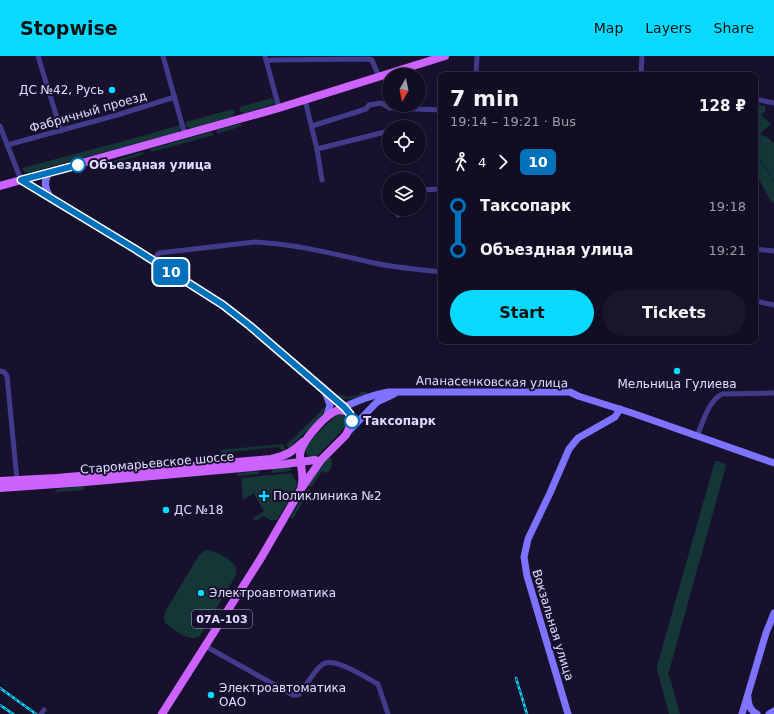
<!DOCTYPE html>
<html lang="en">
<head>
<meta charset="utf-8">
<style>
	body { margin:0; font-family:"DejaVu Sans",sans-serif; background:#1a162a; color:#f1f3f6; height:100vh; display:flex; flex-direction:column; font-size:15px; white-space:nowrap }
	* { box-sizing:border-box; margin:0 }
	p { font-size:13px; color:#9c9ca5 }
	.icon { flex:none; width:22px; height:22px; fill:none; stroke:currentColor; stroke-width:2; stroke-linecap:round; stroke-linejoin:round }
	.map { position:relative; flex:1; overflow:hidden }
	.side { position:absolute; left:438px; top:16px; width:320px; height:272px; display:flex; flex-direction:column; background:#110d22; border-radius:8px; box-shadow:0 2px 6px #0003,0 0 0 1px #302d40 }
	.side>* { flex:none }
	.badge { padding:0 8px; border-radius:6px; font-size:14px; line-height:26px }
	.needle { width:26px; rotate:189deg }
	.tools { position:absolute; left:382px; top:12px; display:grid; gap:8px }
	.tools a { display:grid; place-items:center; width:44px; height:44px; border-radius:50%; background:#110d22; box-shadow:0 2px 6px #0003,0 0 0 1px #302d40; font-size:20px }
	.map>.badge { position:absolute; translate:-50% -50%; box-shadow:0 0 0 2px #fff }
	.legs { display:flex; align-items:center; gap:6px; height:44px; padding:0 12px; font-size:13px }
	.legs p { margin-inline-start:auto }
	.headline { display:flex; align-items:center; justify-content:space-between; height:68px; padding:0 12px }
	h1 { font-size:22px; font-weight:600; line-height:30px }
	.cta { display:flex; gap:8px; margin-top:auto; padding:8px 12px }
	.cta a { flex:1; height:46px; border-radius:24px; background:#08daff; color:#111; font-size:16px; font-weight:600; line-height:46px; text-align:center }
	.cta a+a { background:#1a162a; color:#f1f3f6 }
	ul { padding:0 12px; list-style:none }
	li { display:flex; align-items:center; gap:14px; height:44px; font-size:15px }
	li i { display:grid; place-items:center; width:6px; height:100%; margin:0 5px; background:currentColor }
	li i::after { content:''; width:10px; height:10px; margin:-5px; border:3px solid; border-radius:50%; background:#110d22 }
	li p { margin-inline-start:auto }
	li:first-child i { background:linear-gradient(#0000 50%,currentColor 0) }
	li:last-child i { background:linear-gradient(currentColor 50%,#0000 0) }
	header { display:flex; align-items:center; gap:24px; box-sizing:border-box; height:56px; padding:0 20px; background:#08daff; color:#111 }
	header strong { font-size:19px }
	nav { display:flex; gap:22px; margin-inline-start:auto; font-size:14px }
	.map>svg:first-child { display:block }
	.green { fill:#143637 }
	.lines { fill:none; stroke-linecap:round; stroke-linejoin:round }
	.stream { stroke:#0a1f4d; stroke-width:1 }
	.street { stroke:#423b8c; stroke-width:5 }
	.secondary { stroke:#7e73ff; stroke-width:7 }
	.primary { stroke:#cd63ff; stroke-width:8 }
	.rail-casing { stroke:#08daff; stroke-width:2.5 }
	.rail { stroke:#17112d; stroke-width:1; stroke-dasharray:3; stroke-linecap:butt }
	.line-1-casing { stroke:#fff; stroke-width:9 }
	.line-1 { stroke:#0072bc; stroke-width:6 }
	.poi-dot { fill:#08daff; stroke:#17112d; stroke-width:1.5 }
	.stop-1-dot { fill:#fff; stroke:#0072bc; stroke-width:2 }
	.labels { text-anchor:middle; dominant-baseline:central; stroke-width:4; stroke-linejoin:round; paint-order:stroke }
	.shield { fill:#17112d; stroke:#a59fc0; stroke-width:1 }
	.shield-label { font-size:11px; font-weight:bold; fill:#e2dcff }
	.poi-label { font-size:12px; fill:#e2dcff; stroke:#17112d; text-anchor:start }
	.street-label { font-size:12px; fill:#e2dcff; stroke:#17112d }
	.stop-label { font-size:12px; font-weight:bold; fill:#e2dcff; stroke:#17112d; text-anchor:start }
</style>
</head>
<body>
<header>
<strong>Stopwise</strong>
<nav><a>Map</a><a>Layers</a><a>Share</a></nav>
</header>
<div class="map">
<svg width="774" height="658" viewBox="0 0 774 658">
	<rect width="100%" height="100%" fill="#17112d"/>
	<g class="green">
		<path d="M272,42L274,45V48L244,57L240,55V51Z"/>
		<path d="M755,49L765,50V56L761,59L771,68L761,77V79L767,81L774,87V148L770,144L755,116Z"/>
		<path d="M233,53L235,57L231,61L191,72C188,72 184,69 186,66Z"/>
		<path d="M240,68L242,70L217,78V74Z"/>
		<path d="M180,69V74L178,76L28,117L24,115L22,112L139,81Z"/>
		<path d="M211,76L214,79L151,96V93Z"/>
		<path d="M142,96L145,98L114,107L113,105Z"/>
		<path d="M154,211L175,224L174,226L170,227L153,216L152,212Z"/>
		<path d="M361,336H367L368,337C357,341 347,347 337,340L339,338L348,341L360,338Z"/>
		<path d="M325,351L322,360L288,393L287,388Z"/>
		<path d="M337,358C345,358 350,362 346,370L318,399C312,403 306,401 305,394L307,388Z"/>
		<path d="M283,388L286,394L283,395L278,391L221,397V394Z"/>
		<path d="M328,402H331C333,408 332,414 326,417L322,415L312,431L308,430L320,409Z"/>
		<path d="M715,405H718L725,408L726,410L668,619L671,625L680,658H669L657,614V610Z"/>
		<path d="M290,411L291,415L272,417V413Z"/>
		<path d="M259,415V418L238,420V417Z"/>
		<path d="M291,417L298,428L277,464H270L264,460L255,465L253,462L264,455L253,436V438L243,444L241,422Z"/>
		<path d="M84,430V434L55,436L57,433Z"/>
		<path d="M308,432L310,433L293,463L290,462Z"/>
		<path d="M205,494C213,494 231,502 235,510C237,513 236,516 236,519L200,580C189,587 174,574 165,567L164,562L165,556L199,499Z"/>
	</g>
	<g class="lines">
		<path class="stream" d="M755,97L774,125"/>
		<g class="street">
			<path d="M38,0L61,75"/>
			<path d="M163,0L185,79"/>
			<path d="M265,0L279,52"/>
			<path d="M266,5L273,4L368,3L372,4L379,21"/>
			<path d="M476,19L477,0"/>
			<path d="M641,19L642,0"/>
			<path d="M755,43L774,47"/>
			<path d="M305,44L317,93L322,124"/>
			<path d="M0,70L21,124"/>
			<path d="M312,70L366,53L369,49L381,47L390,52L441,54"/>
			<path d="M7,89L117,59L175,41"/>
			<path d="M317,93L389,75"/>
			<path d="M388,99L389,89"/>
			<path d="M419,134L441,133"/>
			<path d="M398,159V153"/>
			<path d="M755,193L774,195"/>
			<path d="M153,204L159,197L255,186C295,188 335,198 374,207C396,212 419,213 441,216"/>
			<path d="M755,245L774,249"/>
			<path d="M0,315L4,316L7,320L17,424"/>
			<path d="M697,380C703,367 708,345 722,338L774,337"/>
			<path d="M205,590L293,639H298L301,636C306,629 317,611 323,608C336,601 366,622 378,628L388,658"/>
			<path d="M41,658L44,654"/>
		</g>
		<g class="secondary">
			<path d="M49,117C43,125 45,133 50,141"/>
			<path d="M21,124L135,193L223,249L250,270L346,353"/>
			<path d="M338,354C354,346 371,339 388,336H570L578,340L632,357L774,407"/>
			<path d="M326,362L330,349L326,338"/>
			<path d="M347,377L377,346L394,338"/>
			<path d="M748,642C748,649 751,655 757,658"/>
			<path d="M568,658L527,520L524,501L528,483L550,437L569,393L578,382L615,361L620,353"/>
			<path d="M742,658L766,577L774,557"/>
			<path d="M769,658L774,655"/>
		</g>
		<g class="primary">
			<path d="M0,130L279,52L445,0"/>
			<path d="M0,425L57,422L271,403C286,400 292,396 303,386"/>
			<path d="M0,432L85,426L285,408L315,404"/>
			<path d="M162,658L261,502L301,433L321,404L346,379L350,370L351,361L347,355L338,354C326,358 301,385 300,399C300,412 305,418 301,433"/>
		</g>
		<g class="rail-casing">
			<g id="rail">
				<path d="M516,622L527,658"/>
				<path d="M0,632L36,658"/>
				<path d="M0,649L13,658"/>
			</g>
		</g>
		<use href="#rail" class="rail"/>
	</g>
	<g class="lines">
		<g class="line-1-casing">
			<path id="line-1" d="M78,109L21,124L135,193L223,249L250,270L344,351L350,358L352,365"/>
		</g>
		<use href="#line-1" class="line-1"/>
	</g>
	<g class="poi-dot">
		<circle cx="112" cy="34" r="4"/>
		<circle cx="677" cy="315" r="4"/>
		<path d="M262 434h4v4h4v4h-4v4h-4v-4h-4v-4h4z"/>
		<circle cx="166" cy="454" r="4"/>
		<circle cx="201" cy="537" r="4"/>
		<circle cx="211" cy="639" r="4"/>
	</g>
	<g class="stop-1-dot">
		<circle cx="78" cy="109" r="7"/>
		<circle cx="352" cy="365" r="7"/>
	</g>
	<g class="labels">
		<rect class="shield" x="192" y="554" width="60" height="18" rx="3"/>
		<g class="shield-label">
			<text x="222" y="563">07А-103</text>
		</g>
		<g class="poi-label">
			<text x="104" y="34" text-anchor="end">ДС №42, Русь</text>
			<text x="677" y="328" text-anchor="middle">Мельница Гулиева</text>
			<text x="273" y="440">Поликлиника №2</text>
			<text x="174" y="454">ДС №18</text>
			<text x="209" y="537">Электроавтоматика</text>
			<text x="219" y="632">Электроавтоматика<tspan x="219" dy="14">ОАО</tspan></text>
		</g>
		<g class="street-label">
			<text transform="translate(88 56) rotate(-16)">Фабричный проезд</text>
			<text transform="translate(492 326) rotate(1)">Апанасенковская улица</text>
			<text transform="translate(157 407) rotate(-5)">Старомарьевское шоссе</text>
			<text transform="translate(553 569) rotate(73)">Вокзальная улица</text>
		</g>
		<g class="stop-label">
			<text x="89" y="109">Объездная улица</text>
			<text x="363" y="365">Таксопарк</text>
		</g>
	</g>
</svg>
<div class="tools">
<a><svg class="needle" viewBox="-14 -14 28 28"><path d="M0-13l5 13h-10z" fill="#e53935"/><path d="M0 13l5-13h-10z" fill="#9c9ca5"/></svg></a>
<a><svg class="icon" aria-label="locate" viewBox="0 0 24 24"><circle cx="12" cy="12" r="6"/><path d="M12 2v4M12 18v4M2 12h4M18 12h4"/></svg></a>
<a><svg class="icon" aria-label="layers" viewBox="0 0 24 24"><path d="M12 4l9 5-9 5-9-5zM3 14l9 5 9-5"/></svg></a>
</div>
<b class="badge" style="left:171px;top:216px;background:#0072bc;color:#fff">10</b>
<section class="side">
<div class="headline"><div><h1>7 min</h1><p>19:14 – 19:21 · Bus</p></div><b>128 ₽</b></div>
<div class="legs"><svg class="icon" aria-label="walk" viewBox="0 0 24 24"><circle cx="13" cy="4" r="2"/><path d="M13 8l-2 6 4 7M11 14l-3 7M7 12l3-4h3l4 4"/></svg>4<svg class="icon" aria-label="forward" viewBox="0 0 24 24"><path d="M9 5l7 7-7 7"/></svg><b class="badge" style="background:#0072bc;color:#fff">10</b></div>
<ul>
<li><i style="color:#0072bc"></i><b>Таксопарк</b><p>19:18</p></li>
<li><i style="color:#0072bc"></i><b>Объездная улица</b><p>19:21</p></li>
</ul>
<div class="cta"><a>Start</a><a>Tickets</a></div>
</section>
</div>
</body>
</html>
